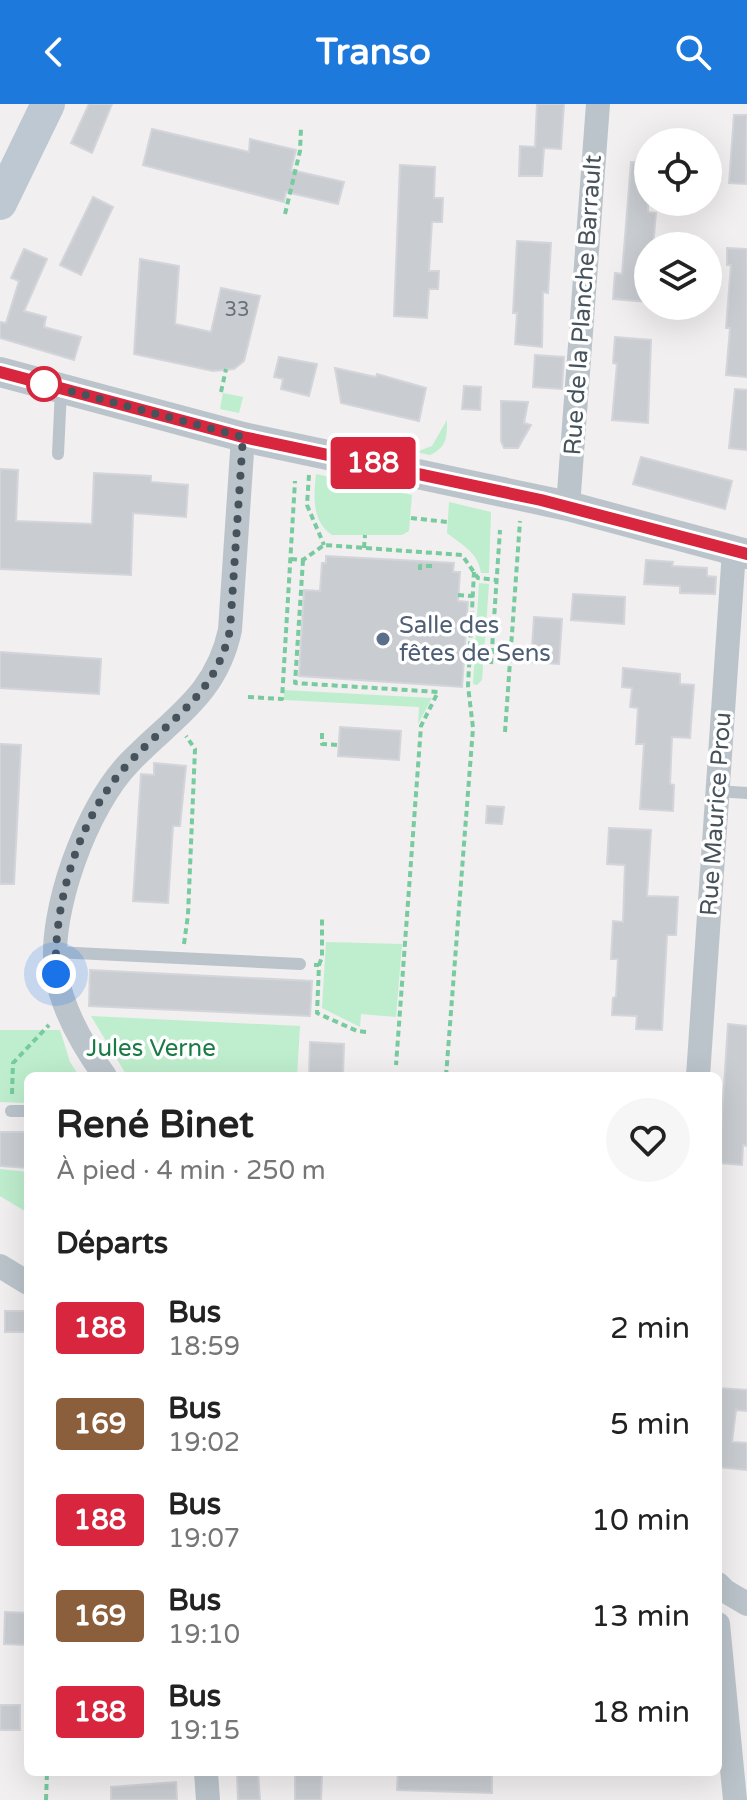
<!DOCTYPE html>
<html lang="fr">
<head>
<meta charset="utf-8">
<style>
	body { margin:0; font-family:"Varela Round",sans-serif; background:#f6f6f6; color:#222; height:100vh; display:flex; flex-direction:column; font-size:30px; white-space:nowrap }
	* { box-sizing:border-box; margin:0 }
	p { font-size:26px; color:#767676 }
	.icon { flex:none; width:44px; height:44px; fill:none; stroke:currentColor; stroke-width:2; stroke-linecap:round; stroke-linejoin:round }
	.map { position:relative; flex:1; overflow:hidden }
	.panel { position:absolute; left:24px; top:968px; width:698px; height:704px; display:flex; flex-direction:column; background:#fff; border-radius:12px; box-shadow:0 8px 32px #0002 }
	.panel>* { flex:none }
	.badge { padding:0 16px; border-radius:6px; font-size:28px; line-height:52px }
	.controls { position:absolute; left:634px; top:24px; display:grid; gap:16px }
	.controls a { display:grid; place-items:center; width:88px; height:88px; border-radius:50%; background:#fff; box-shadow:0 8px 32px #0002; font-size:40px }
	.you { position:absolute; width:40px; height:40px; margin:-20px; border:6px solid #fff; border-radius:50%; background:#1a73e8; box-shadow:0 0 0 12px #1a73e833 }
	.map>.badge { position:absolute; translate:-50% -50%; box-shadow:0 0 0 4px #fff }
	h2 { padding:0 32px; font-size:30px; line-height:72px }
	.round { display:grid; place-items:center; flex:none; width:84px; height:84px; border-radius:42px; background:#f6f6f6 }
	.summary { display:flex; align-items:center; justify-content:space-between; height:136px; padding:0 32px }
	h1 { font-size:38px; font-weight:700; line-height:60px }
	ul { padding:0; list-style:none }
	li { display:flex; align-items:center; gap:24px; height:96px; padding:0 32px }
	li div { flex:1 }
	li b { display:block; font-size:30px }
	li em { font-style:normal }
	li .badge { min-width:88px; font-weight:700; text-align:center }
	header { display:flex; justify-content:space-between; align-items:center; height:104px; padding:0 32px; background:#1e79dc; color:#fff; font-size:36px; font-weight:700 }
	.map>svg:first-child { display:block }
	.green { fill:#beeece }
	.building { fill:#c9ccd1; stroke:#d3d5da; stroke-width:2 }
	.lines { fill:none; stroke-linecap:round; stroke-linejoin:round }
	.path { stroke:#77cb9e; stroke-width:4; stroke-dasharray:6 4; stroke-linecap:butt }
	.service { stroke:#bbc4cb; stroke-width:12 }
	.minor { stroke:#bbc4cb; stroke-width:24 }
	.tertiary { stroke:#bbc4cb; stroke-width:30 }
	.secondary { stroke:#bdc8d2; stroke-width:34 }
	.line-casing { stroke:#fff; stroke-width:18 }
	.line { stroke:#d7263d; stroke-width:12 }
	.walk { stroke:#47535c; stroke-width:8; stroke-dasharray:0 14.4 }
	.stop-dot { fill:#fff; stroke:#d7263d; stroke-width:4 }
	.service-dot { fill:#5c6f8a; stroke:#fff; stroke-width:3 }
	.labels { text-anchor:middle; dominant-baseline:central; stroke-width:7; stroke-linejoin:round; paint-order:stroke }
	.number-label { font-size:20px; fill:#687179 }
	.street-label { font-size:24px; fill:#47535c; stroke:#fff }
	.service-label { font-size:24px; fill:#4e5e75; stroke:#fff; text-anchor:start }
	.park-label { font-size:24px; fill:#1a7b46; stroke:#fff }
</style>
</head>
<body>
<header><svg class="icon" aria-label="back" viewBox="0 0 24 24"><path d="M15 5l-7 7 7 7"/></svg>Transo<svg class="icon" aria-label="search" viewBox="0 0 24 24"><circle cx="10" cy="10" r="6"/><path d="M15 15l6 6"/></svg></header>
<div class="map">
<svg width="747" height="1696" viewBox="0 0 747 1696">
	<rect width="100%" height="100%" fill="#f1efef"/>
	<g class="green">
		<path d="M223,289L243,293L239,309L220,305Z"/>
		<path d="M447,316C447,333 447,343 430,351L416,348L432,342Z"/>
		<path d="M316,370L412,391L409,427L402,431H332C311,417 314,391 316,370Z"/>
		<path d="M449,398L491,408L489,469H481C478,448 463,442 447,429Z"/>
		<path d="M479,479L489,480L482,576L477,581L473,580Z"/>
		<path d="M284,586L432,594L418,620L419,603L284,596Z"/>
		<path d="M326,838L402,840L396,913L361,910L360,923L322,904Z"/>
		<path d="M91,912L300,922L297,972H127Z"/>
		<path d="M0,926H60L70,958L79,972H28V999L0,998Z"/>
		<path d="M0,1065L28,1068V1109L0,1092Z"/>
	</g>
	<g class="building">
		<path d="M89,0H112L92,49L71,39Z"/>
		<path d="M537,0H564L561,45L544,44L542,72H519L520,42L535,43Z"/>
		<path d="M734,11H747L746,80L729,79Z"/>
		<path d="M152,25L249,48L250,35L296,46L291,66L344,78L338,100L286,88L284,98L143,61Z"/>
		<path d="M631,58L648,59V108L656,109L653,142H648V198L613,195L615,169L622,170Z"/>
		<path d="M400,61L435,63L434,94H443L442,118H432L429,167H439L438,185H429L427,214L394,212Z"/>
		<path d="M93,93L113,103L81,171L60,161Z"/>
		<path d="M517,137L551,139L548,189L543,188L542,243L515,240L517,209H513Z"/>
		<path d="M727,144L747,145V273L726,271L730,224H726L731,161H727Z"/>
		<path d="M24,145L47,155L24,207L46,213L44,223L81,233L74,256L0,234V218L6,219L19,177L11,174Z"/>
		<path d="M140,155L179,162L175,220L211,228L221,184L260,192L244,257L234,265L213,267L134,250Z"/>
		<path d="M615,233L651,236L648,319L612,316L617,260L613,259Z"/>
		<path d="M535,251L564,253L562,285L533,283Z"/>
		<path d="M279,253L317,260L309,292L281,285L283,275L274,273Z"/>
		<path d="M335,264L376,273L377,270L426,284L419,317L341,299Z"/>
		<path d="M464,282L481,283L480,306L462,305Z"/>
		<path d="M735,285L747,286V346L729,344Z"/>
		<path d="M501,297L528,298L524,319L531,321L518,344H504L501,337Z"/>
		<path d="M641,353L732,377L725,405L633,380Z"/>
		<path d="M0,365L18,366L16,417L92,420L94,369L151,372V378L188,381L186,413L133,409L131,471L0,465Z"/>
		<path d="M326,452L454,459L453,468H460L458,497L468,498L462,583L299,572L304,486L320,487L322,459H326Z"/>
		<path d="M646,456L673,458L672,462L707,464V472L716,473L715,490L680,489V482L644,480Z"/>
		<path d="M573,490L625,493L624,520L571,516Z"/>
		<path d="M534,513L562,515L559,560L531,558Z"/>
		<path d="M0,548L101,555L99,590L0,584Z"/>
		<path d="M623,564L680,570V580L694,581L690,634L672,633L670,680L674,681L673,707L640,705L644,640H636L638,604L630,603L632,584L622,583Z"/>
		<path d="M340,623L401,627L399,656L338,652Z"/>
		<path d="M0,640L21,641L14,780H0Z"/>
		<path d="M154,659L186,662L180,722H173L168,799L133,797L141,670L154,671Z"/>
		<path d="M487,702L504,703L502,720L486,719Z"/>
		<path d="M609,724L651,726L647,792L678,793L676,831H667L662,926L636,925L637,912L612,911L613,894L616,893L618,855H611L613,817L623,818L625,761L607,760Z"/>
		<path d="M90,866L312,877L310,912L89,902Z"/>
		<path d="M728,920L747,922V1042L743,1041L742,1061L719,1059Z"/>
		<path d="M310,938L344,940L343,972H309Z"/>
		<path d="M0,1028H28V1064L0,1062Z"/>
		<rect x="5" y="1207" width="21" height="21"/>
		<path d="M718,1284L747,1286V1307L736,1306L732,1338L747,1339V1366L718,1363Z"/>
		<path d="M5,1508L28,1509V1541L4,1540Z"/>
		<rect x="0" y="1601" width="20" height="25"/>
		<path d="M237,1668H258L260,1696H238Z"/>
		<path d="M295,1668H322L321,1696H295Z"/>
		<path d="M398,1668H492V1689L397,1686Z"/>
		<path d="M176,1678L177,1696H111V1683Z"/>
	</g>
	<g class="lines">
		<g class="path">
			<path d="M285,110L300,47L301,24"/>
			<path d="M221,288L226,265"/>
			<path d="M309,371L307,401L324,441"/>
			<path d="M411,414L447,418"/>
			<path d="M364,444L365,431"/>
			<path d="M291,455L303,456L324,441L462,451L478,474L497,476"/>
			<path d="M303,456L295,579L438,588L421,622L396,961"/>
			<path d="M420,466V462H434"/>
			<path d="M458,491L473,492"/>
			<path d="M491,560L500,426"/>
			<path d="M248,593L282,595L295,377"/>
			<path d="M505,628L520,417"/>
			<path d="M322,629V640L337,641"/>
			<path d="M184,840L188,811L195,645L186,632"/>
			<path d="M314,861H319L317,909L357,927L367,928"/>
			<path d="M319,861L322,853V813"/>
			<path d="M446,972L473,624L468,582L474,468"/>
			<path d="M12,990L13,959L49,921"/>
			<path d="M46,1696L47,1668"/>
		</g>
		<g class="service">
			<path d="M58,350L61,285"/>
			<path d="M717,687L747,689"/>
			<path d="M55,848L300,860"/>
			<path d="M11,1007H28"/>
		</g>
		<g class="minor">
			<path d="M568,402L598,0"/>
			<path d="M105,972C83,942 62,905 56,868C48,808 87,702 129,659C172,614 216,592 230,526L243,333"/>
			<path d="M698,972L734,447"/>
			<path d="M0,1162L28,1179"/>
			<path d="M718,1480L725,1487L747,1500"/>
			<path d="M718,1520L735,1696"/>
			<path d="M206,1668L208,1696"/>
		</g>
		<path class="tertiary" d="M0,268L243,333L568,402L747,450"/>
		<path class="secondary" d="M0,99L48,0"/>
	</g>
	<g class="lines">
		<g class="line-casing">
			<path id="line" d="M0,268L243,333L541,396L747,450"/>
		</g>
		<use href="#line" class="line"/>
		<path class="walk" d="M44,280L243,333L230,526C215,593 171,613 128,660C79,712 53,799 56,870"/>
	</g>
	<circle class="stop-dot" cx="44" cy="280" r="16"/>
	<circle class="service-dot" cx="383" cy="535" r="8"/>
	<g class="labels">
		<g class="number-label">
			<text x="237" y="206">33</text>
		</g>
		<g class="street-label">
			<text transform="translate(583 201) rotate(-86)">Rue de la Planche Barrault</text>
			<text transform="translate(716 710) rotate(-86)">Rue Maurice Prou</text>
		</g>
		<g class="service-label">
			<text x="399" y="521">Salle des<tspan x="399" dy="28">fêtes de Sens</tspan></text>
		</g>
		<g class="park-label">
			<text x="151" y="944">Jules Verne</text>
		</g>
	</g>
</svg>
<div class="controls">
<a><svg class="icon" aria-label="locate" viewBox="0 0 24 24"><circle cx="12" cy="12" r="6"/><path d="M12 2v4M12 18v4M2 12h4M18 12h4"/></svg></a>
<a><svg class="icon" aria-label="layers" viewBox="0 0 24 24"><path d="M12 4l9 5-9 5-9-5zM3 14l9 5 9-5"/></svg></a>
</div>
<div class="you" style="left:56px;top:870px"></div>
<b class="badge" style="left:373px;top:359px;background:#d7263d;color:#fff">188</b>
<section class="panel">
<div class="summary"><div><h1>René Binet</h1><p>À pied · 4 min · 250 m</p></div><a class="round"><svg class="icon" aria-label="heart" viewBox="0 0 24 24"><path d="M12 20l-8-8c-3-5 5-10 8-4 3-6 11-1 8 4z"/></svg></a></div>
<h2>Départs</h2>
<ul>
<li><span class="badge" style="background:#d7263d;color:#fff">188</span><div><b>Bus</b><p>18:59</p></div><em>2 min</em></li>
<li><span class="badge" style="background:#8b5e3c;color:#fff">169</span><div><b>Bus</b><p>19:02</p></div><em>5 min</em></li>
<li><span class="badge" style="background:#d7263d;color:#fff">188</span><div><b>Bus</b><p>19:07</p></div><em>10 min</em></li>
<li><span class="badge" style="background:#8b5e3c;color:#fff">169</span><div><b>Bus</b><p>19:10</p></div><em>13 min</em></li>
<li><span class="badge" style="background:#d7263d;color:#fff">188</span><div><b>Bus</b><p>19:15</p></div><em>18 min</em></li>
</ul>
</section>
</div>
</body>
</html>
